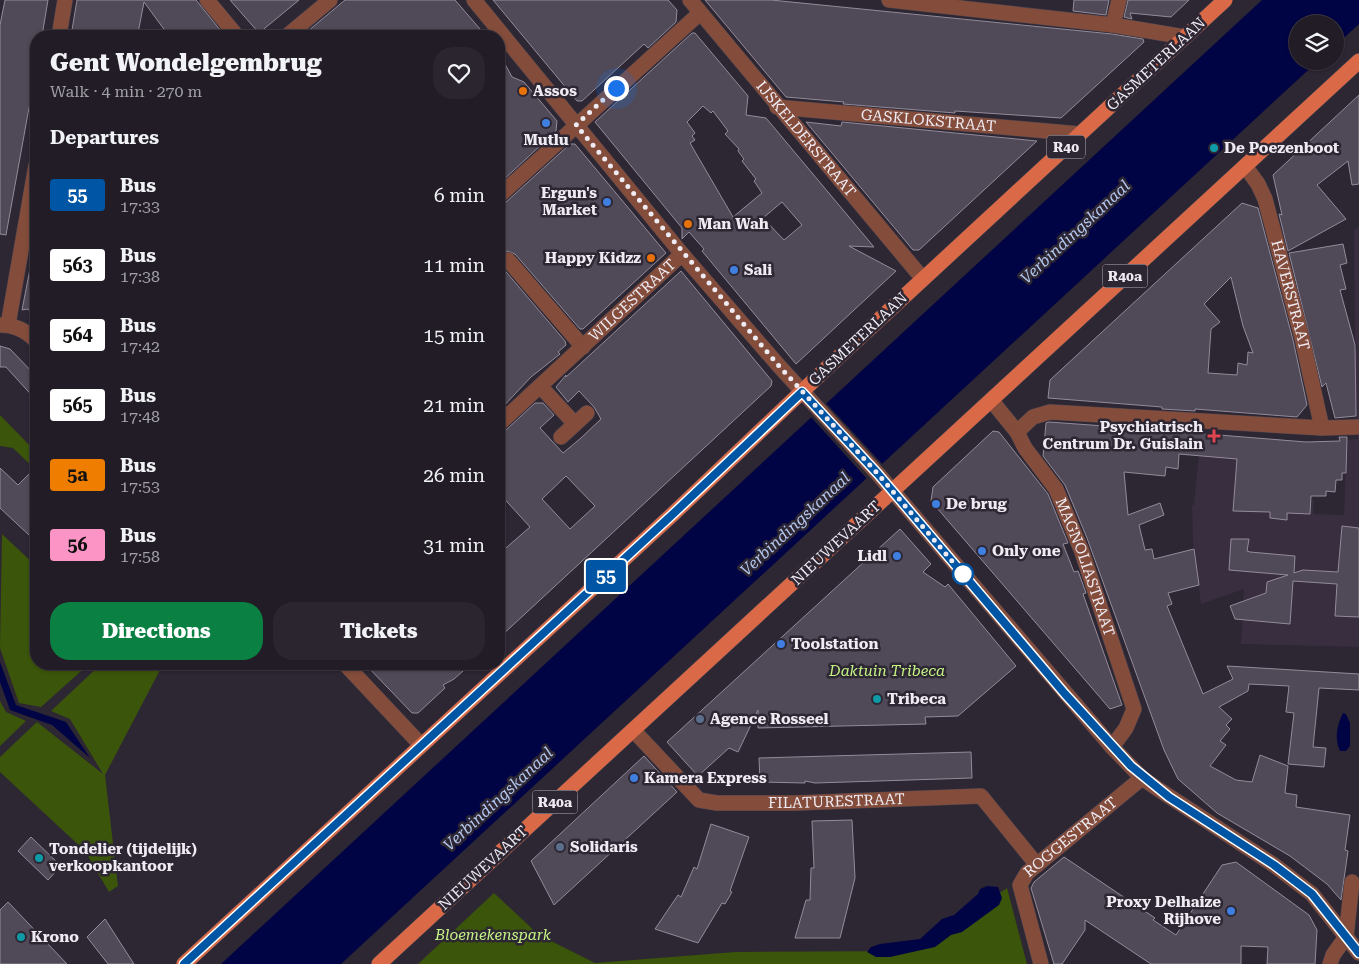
<!DOCTYPE html>
<html lang="en">
<head>
<meta charset="utf-8">
<style>
	body { margin:0; font-family:"Roboto Serif",serif; background:#2a252e; color:#f1f3f6; height:100vh; display:flex; flex-direction:column; font-size:19px; white-space:nowrap }
	* { box-sizing:border-box; margin:0 }
	p { font-size:16px; color:#a2a1a7 }
	.icon { flex:none; width:28px; height:28px; fill:none; stroke:currentColor; stroke-width:2; stroke-linecap:round; stroke-linejoin:round }
	.map { position:relative; flex:1; overflow:hidden }
	.panel { position:absolute; left:30px; top:30px; width:475px; height:640px; display:flex; flex-direction:column; background:#221c26; border-radius:20px; box-shadow:0 1px 4px #0004,0 0 0 1px #3f3a43 }
	.panel>* { flex:none }
	.badge { padding:0 10px; border-radius:4px; font-size:18px; line-height:32px }
	.buttons { position:absolute; left:1289px; top:15px; display:grid; gap:10px }
	.buttons a { display:grid; place-items:center; width:55px; height:55px; border-radius:50%; background:#221c26; box-shadow:0 1px 4px #0004,0 0 0 1px #3f3a43; font-size:25px }
	.you { position:absolute; width:25px; height:25px; margin:-12px; border:4px solid #fff; border-radius:50%; background:#1a73e8; box-shadow:0 0 0 8px #1a73e833 }
	.map>.badge { position:absolute; translate:-50% -50%; box-shadow:0 0 0 2px #fff }
	h2 { padding:0 20px; font-size:19px; line-height:45px }
	.round { display:grid; place-items:center; flex:none; width:52px; height:52px; border-radius:20px; background:#2a252e }
	.headline { display:flex; align-items:center; justify-content:space-between; height:85px; padding:0 20px }
	h1 { font-size:24px; font-weight:800; line-height:38px }
	.button { display:flex; gap:10px; margin-top:auto; padding:10px 20px }
	.button a { flex:1; height:58px; border-radius:20px; background:#0b8043; color:#fff; font-size:20px; font-weight:800; line-height:58px; text-align:center }
	.button a+a { background:#2a252e; color:#f1f3f6 }
	ul { padding:0; list-style:none }
	li { display:flex; align-items:center; gap:15px; height:70px; padding:0 20px }
	li div { flex:1 }
	li b { display:block; font-size:19px }
	li em { font-style:normal }
	li .badge { min-width:55px; font-weight:700; text-align:center }
	.map>svg:first-child { display:block }
	.built { fill:#382e40 }
	.green { fill:#3b550a }
	.water { fill:#000444 }
	.pier { fill:#2d2633 }
	.building { fill:#504957; stroke:#938b9a; fill-rule:evenodd }
	.lines { fill:none; stroke-linecap:round; stroke-linejoin:round }
	.minor-casing { stroke:#48424e; stroke-width:16 }
	.tertiary-casing { stroke:#48424e; stroke-width:16 }
	.primary-casing { stroke:#48424e; stroke-width:16 }
	.minor { stroke:#834c3b; stroke-width:15 }
	.tertiary { stroke:#834c3b; stroke-width:15 }
	.primary { stroke:#da6a47; stroke-width:15 }
	.line-casing { stroke:#fff; stroke-width:11 }
	.line { stroke:#0056a4; stroke-width:8 }
	.walk { stroke:#efebf3; stroke-width:5; stroke-dasharray:0 9 }
	.food-dot { fill:#e8710a; stroke:#2d2633; stroke-width:2 }
	.shop-dot { fill:#3f7fe0; stroke:#2d2633; stroke-width:2 }
	.culture-dot { fill:#0f9aa8; stroke:#2d2633; stroke-width:2 }
	.health-dot { fill:#e0444e; stroke:#2d2633; stroke-width:2 }
	.stop-dot { fill:#fff; stroke:#0056a4; stroke-width:2.5 }
	.service-dot { fill:#5c6f8a; stroke:#2d2633; stroke-width:2 }
	.labels { text-anchor:middle; dominant-baseline:central; stroke-width:5; stroke-linejoin:round; paint-order:stroke }
	.shield { fill:#2d2633; stroke:#b5b0b9; stroke-width:1 }
	.shield-label { font-size:14px; font-weight:bold; fill:#efebf3 }
	.street-label { font-size:15px; fill:#efebf3; stroke:#2d2633 }
	.poi-label { font-size:15px; font-weight:bold; fill:#efebf3; stroke:#2d2633; text-anchor:start }
	.park-label { font-size:15px; font-style:italic; fill:#c5f486; stroke:#2d2633 }
	.water-label { font-size:16px; font-style:italic; fill:#b3c7ee; stroke:#2d2633 }
</style>
</head>
<body>
<div class="map">
<svg width="1359" height="964" viewBox="0 0 1359 964">
	<rect width="100%" height="100%" fill="#2d2633"/>
	<path class="built" d="M1359,226V647L1241,644L1244,589L1201,604L1193,541L1192,505H1194L1201,434L1306,442L1302,499L1314,500L1313,514L1344,515L1347,440L1358,439L1356,416L1355,350L1358,349L1355,340L1354,230Z"/>
	<g class="green">
		<path d="M0,415L36,452V470L13,448L0,446Z"/>
		<path d="M2,534L36,566V664H89L41,707L19,703L0,648Z"/>
		<path d="M101,664H154L160,670L105,775L118,886L109,892L85,851L0,772V757L37,722L103,774L70,719L51,711Z"/>
		<path d="M0,701L6,712L26,721L0,746Z"/>
		<path d="M1007,888L1027,964H418L494,893L539,935L595,963L735,952L914,951Z"/>
	</g>
	<g class="water">
		<path d="M1262,0H1359V24L1335,46V24H1298V61H1318L341,964H221Z"/>
		<path d="M0,662L16,705L66,722L90,758L52,725L10,710L0,682Z"/>
		<path d="M1343,713L1346,714L1350,723V746L1346,751H1340C1334,739 1337,725 1343,713Z"/>
		<path d="M987,886L998,887L1002,898L999,905L962,932L951,935L935,947L890,957H876L867,952L871,947L880,944L920,939L942,919L954,915L978,894L980,889Z"/>
	</g>
	<path class="pier" d="M825,402L885,467L869,481L810,416Z"/>
	<g class="building">
		<path d="M5,0H48L42,36H36V69L6,235L0,234V25Z"/>
		<path d="M77,0H196L225,36H169L144,2L138,33L136,32V36H71Z"/>
		<path d="M230,0H299L259,33Z"/>
		<path d="M345,0H455L486,36H302Z"/>
		<path d="M493,0H668L677,10L676,22L648,48L644,44L582,101H577Z"/>
		<path d="M705,0H771L1112,34L1143,39L1144,42L1061,118L955,111V113L843,104L844,102L786,97Z"/>
		<path d="M1074,0H1109L1106,15L1073,11Z"/>
		<path d="M1128,0H1189L1171,17L1130,13L1132,19L1124,17Z"/>
		<path d="M692,33H695L748,96L746,115L766,118L874,247L849,246L896,271L796,364L702,251L704,249L689,232L682,239V228L595,122ZM703,106L711,113L713,111L728,131L725,134L739,149L738,151L744,159L742,161L756,179L754,181L762,193L733,217L690,143L695,140L692,136L695,133L687,122ZM782,202L802,225L784,240L763,218Z"/>
		<path d="M499,53L512,77L524,82L557,121L556,131L499,184Z"/>
		<path d="M1359,95V184L1352,185L1348,161L1317,185L1346,219L1288,251L1279,214L1282,215L1273,175Z"/>
		<path d="M806,122L841,126L842,122L1037,141L919,250H913Z"/>
		<path d="M570,144H575L666,253L583,329H580L515,254L507,251L502,253L499,261L501,266L565,341L566,345L558,352L560,354L531,377L499,411V205L505,203Z"/>
		<path d="M1242,203L1258,208L1293,340L1307,405L1297,417L1195,409V411L1162,409V407L1048,398L1050,380ZM1231,277L1243,326L1253,353L1248,352L1247,365L1238,363L1237,375L1208,373L1211,329L1220,322L1204,304Z"/>
		<path d="M1343,244L1347,263L1340,265L1346,289L1340,290L1355,345L1356,416L1335,418L1326,383L1322,387L1289,253Z"/>
		<path d="M30,269H36V318L28,309L22,310Z"/>
		<path d="M681,271L772,381L771,386L499,638V554L530,527L499,493V433L505,431L535,403H543L554,415L540,428L563,453L581,438L601,419L594,407L579,391L568,402L556,387L566,375V377ZM566,476L595,506L570,529L542,499Z"/>
		<path d="M0,346L10,349L36,376V400L6,367H0Z"/>
		<path d="M1049,422L1160,430V428L1194,430V433L1306,442L1340,441L1339,437H1347L1346,473H1342V480H1336L1335,492L1326,491V496H1311L1310,514L1287,513V520L1270,518V512L1233,511L1237,459L1179,454L1178,469L1166,467L1165,476L1124,472L1128,515L1160,503L1164,515L1139,525L1145,550L1152,549L1154,559L1194,549L1199,585L1168,593L1172,604L1167,606L1203,694L1233,679L1227,666L1359,674V690L1319,688L1313,747L1326,748L1324,767L1288,764L1294,713L1286,712L1289,686L1249,684L1248,691L1219,707L1232,719L1226,725L1230,729L1220,741L1226,745L1210,766L1236,780L1252,782L1260,755L1288,766L1285,793L1297,795L1296,807L1350,815L1345,850L1348,851L1341,900L1327,884L1290,856L1217,813L1178,779L1164,750L1087,538L1065,485L1043,456L1046,423Z"/>
		<path d="M993,431L999,432L1048,494L1068,543L1063,544L1074,572L1078,571L1086,593L1083,594L1122,705L1110,709L931,501L933,487Z"/>
		<path d="M36,467V529L30,536L0,508V468L18,485Z"/>
		<path d="M1342,526L1359,528V617L1335,616L1337,584L1293,581L1290,624L1235,619L1230,606L1266,593L1267,582L1288,575L1229,570L1231,539H1249L1247,551L1250,552L1295,556L1294,573L1303,570L1338,572Z"/>
		<path d="M900,529L931,564L923,572L945,587L948,584L1016,666L958,716L925,717L926,724L758,728V710L738,752L729,748L698,776L667,742Z"/>
		<path d="M365,664H471L454,679L443,685L445,688L418,713H412Z"/>
		<path d="M971,752L972,778L815,783L805,781V783L760,782L759,758Z"/>
		<path d="M644,756L677,792L554,905L531,861Z"/>
		<path d="M852,820L855,878L840,938H795L806,900H810L811,868H814L812,821Z"/>
		<path d="M711,824L749,837L730,891L732,892L725,904L722,903L698,943L655,929L678,895L681,897L694,867L697,869Z"/>
		<path d="M31,837L61,866L48,880L18,851Z"/>
		<path d="M1064,857L1155,918L1153,920L1176,935L1222,865L1236,862L1309,915L1317,930L1315,964H1267L1268,947L1241,946V964H1151L1085,920V930L1062,964H1054L1031,888L1034,882Z"/>
		<path d="M8,902L67,964H0V910Z"/>
		<path d="M105,919L134,964H108L87,937Z"/>
	</g>
	<g class="lines">
		<g class="minor-casing">
			<g id="minor">
				<path d="M207,0L237,36"/>
				<path id="s1" d="M690,0L923,279"/>
				<path d="M889,0L1113,25L1185,37"/>
				<path d="M1113,25L1119,0"/>
				<path d="M59,36L65,0"/>
				<path d="M287,36L330,0"/>
				<path id="s2" d="M777,107L1080,134"/>
				<path id="s3" d="M1245,166L1258,184L1265,199L1302,338L1322,428"/>
				<path d="M499,196L700,13"/>
				<path d="M508,260L583,347"/>
				<path d="M0,325C15,325 26,330 36,341"/>
				<path d="M8,325L36,165"/>
				<path d="M540,386L575,424"/>
				<path id="s4" d="M991,400L1017,432L1025,448L1056,489L1082,552L1134,709L1126,728L1112,747"/>
				<path id="s5" d="M499,424L682,254"/>
				<path d="M1017,432L1033,417L1050,412L1322,428L1358,427"/>
				<path d="M561,437L587,413"/>
				<path d="M345,664L421,745"/>
				<path id="s6" d="M633,730L699,800L717,803H795L981,796L1037,865"/>
				<path id="s7" d="M1041,964L1020,885L1027,873L1142,778"/>
				<path d="M1330,964L1333,955L1346,937L1352,882"/>
			</g>
		</g>
		<g class="tertiary-casing">
			<path id="tertiary" d="M474,0L682,254L779,366L878,474L1112,747L1142,778L1158,789L1274,865L1312,894L1359,953"/>
		</g>
		<g class="primary-casing">
			<g id="primary">
				<path d="M184,964L673,514L830,365L1225,0"/>
				<path d="M379,964L1359,61"/>
			</g>
		</g>
		<use href="#minor" class="minor"/>
		<use href="#tertiary" class="tertiary"/>
		<use href="#primary" class="primary"/>
	</g>
	<g class="lines">
		<g class="line-casing">
			<path id="line" d="M184,964L673,514L802,392L878,474L1065,694L1131,766L1169,797L1274,865L1312,894L1359,953"/>
		</g>
		<use href="#line" class="line"/>
		<path class="walk" d="M616,88L576,125L779,366L878,474L963,574"/>
	</g>
	<g class="food-dot">
		<circle cx="523" cy="91" r="5"/>
		<circle cx="688" cy="224" r="5"/>
		<circle cx="651" cy="258" r="5"/>
	</g>
	<g class="shop-dot">
		<circle cx="546" cy="123" r="5"/>
		<circle cx="607" cy="202" r="5"/>
		<circle cx="734" cy="270" r="5"/>
		<circle cx="936" cy="504" r="5"/>
		<circle cx="982" cy="551" r="5"/>
		<circle cx="897" cy="556" r="5"/>
		<circle cx="781" cy="644" r="5"/>
		<circle cx="634" cy="778" r="5"/>
		<circle cx="1231" cy="911" r="5"/>
	</g>
	<g class="culture-dot">
		<circle cx="1214" cy="148" r="5"/>
		<circle cx="877" cy="699" r="5"/>
		<circle cx="39" cy="858" r="5"/>
		<circle cx="21" cy="937" r="5"/>
	</g>
	<path class="health-dot" d="M1211.5 428.5h5v5h5v5h-5v5h-5v-5h-5v-5h5z"/>
	<circle class="stop-dot" cx="963" cy="574" r="10"/>
	<g class="service-dot">
		<circle cx="700" cy="719" r="5"/>
		<circle cx="560" cy="847" r="5"/>
	</g>
	<g class="labels">
		<g class="shield">
			<rect x="1047" y="135.5" width="38" height="23" rx="4"/>
			<rect x="1102.5" y="264.5" width="45" height="23" rx="4"/>
			<rect x="532.5" y="790.5" width="45" height="23" rx="4"/>
		</g>
		<g class="shield-label">
			<text x="1066" y="147">R40</text>
			<text x="1125" y="276">R40a</text>
			<text x="555" y="802">R40a</text>
		</g>
		<g class="street-label">
			<text transform="translate(1156 64) rotate(-43)">GASMETERLAAN</text>
			<text stroke="none"><textPath href="#s2" startOffset="152">GASKLOKSTRAAT</textPath></text>
			<text stroke="none"><textPath href="#s1" startOffset="181">IJSKELDERSTRAAT</textPath></text>
			<text stroke="none"><textPath href="#s3" startOffset="138">HAVERSTRAAT</textPath></text>
			<text stroke="none"><textPath href="#s5" startOffset="182">WILGESTRAAT</textPath></text>
			<text transform="translate(858 339) rotate(-43)">GASMETERLAAN</text>
			<text transform="translate(836 543) rotate(-43)">NIEUWEVAART</text>
			<text stroke="none"><textPath href="#s4" startOffset="194">MAGNOLIASTRAAT</textPath></text>
			<text stroke="none"><textPath href="#s6" startOffset="234">FILATURESTRAAT</textPath></text>
			<text stroke="none"><textPath href="#s7" startOffset="152">ROGGESTRAAT</textPath></text>
			<text transform="translate(483 868) rotate(-43)">NIEUWEVAART</text>
		</g>
		<g class="poi-label">
			<text x="533" y="91">Assos</text>
			<text x="546" y="140" text-anchor="middle">Mutlu</text>
			<text x="1224" y="148">De Poezenboot</text>
			<text x="597" y="193" text-anchor="end">Ergun's<tspan x="597" dy="17">Market</tspan></text>
			<text x="698" y="224">Man Wah</text>
			<text x="641" y="258" text-anchor="end">Happy Kidzz</text>
			<text x="744" y="270">Sali</text>
			<text x="1203" y="427" text-anchor="end">Psychiatrisch<tspan x="1203" dy="17">Centrum Dr. Guislain</tspan></text>
			<text x="946" y="504">De brug</text>
			<text x="992" y="551">Only one</text>
			<text x="887" y="556" text-anchor="end">Lidl</text>
			<text x="791" y="644">Toolstation</text>
			<text x="887" y="699">Tribeca</text>
			<text x="710" y="719">Agence Rosseel</text>
			<text x="644" y="778">Kamera Express</text>
			<text x="570" y="847">Solidaris</text>
			<text x="49" y="849">Tondelier (tijdelijk)<tspan x="49" dy="17">verkoopkantoor</tspan></text>
			<text x="1221" y="902" text-anchor="end">Proxy Delhaize<tspan x="1221" dy="17">Rijhove</tspan></text>
			<text x="31" y="937">Krono</text>
		</g>
		<g class="park-label">
			<text x="887" y="671">Daktuin Tribeca</text>
			<text x="493" y="935">Bloemekenspark</text>
		</g>
		<g class="water-label">
			<text transform="translate(1075 232) rotate(-43)">Verbindingskanaal</text>
			<text transform="translate(795 524) rotate(-43)">Verbindingskanaal</text>
			<text transform="translate(498 799) rotate(-43)">Verbindingskanaal</text>
		</g>
	</g>
</svg>
<div class="buttons">
<a><svg class="icon" aria-label="layers" viewBox="0 0 24 24"><path d="M12 4l9 5-9 5-9-5zM3 14l9 5 9-5"/></svg></a>
</div>
<div class="you" style="left:616px;top:88px"></div>
<b class="badge" style="left:606px;top:576px;background:#0056a4;color:#fff">55</b>
<section class="panel">
<div class="headline"><div><h1>Gent Wondelgembrug</h1><p>Walk · 4 min · 270 m</p></div><a class="round"><svg class="icon" aria-label="heart" viewBox="0 0 24 24"><path d="M12 20l-8-8c-3-5 5-10 8-4 3-6 11-1 8 4z"/></svg></a></div>
<h2>Departures</h2>
<ul>
<li><span class="badge" style="background:#0056a4;color:#fff">55</span><div><b>Bus</b><p>17:33</p></div><em>6 min</em></li>
<li><span class="badge" style="background:#fff;color:#111">563</span><div><b>Bus</b><p>17:38</p></div><em>11 min</em></li>
<li><span class="badge" style="background:#fff;color:#111">564</span><div><b>Bus</b><p>17:42</p></div><em>15 min</em></li>
<li><span class="badge" style="background:#fff;color:#111">565</span><div><b>Bus</b><p>17:48</p></div><em>21 min</em></li>
<li><span class="badge" style="background:#ef7d00;color:#111">5a</span><div><b>Bus</b><p>17:53</p></div><em>26 min</em></li>
<li><span class="badge" style="background:#fc95c5;color:#111">56</span><div><b>Bus</b><p>17:58</p></div><em>31 min</em></li>
</ul>
<div class="button"><a>Directions</a><a>Tickets</a></div>
</section>
</div>
</body>
</html>
